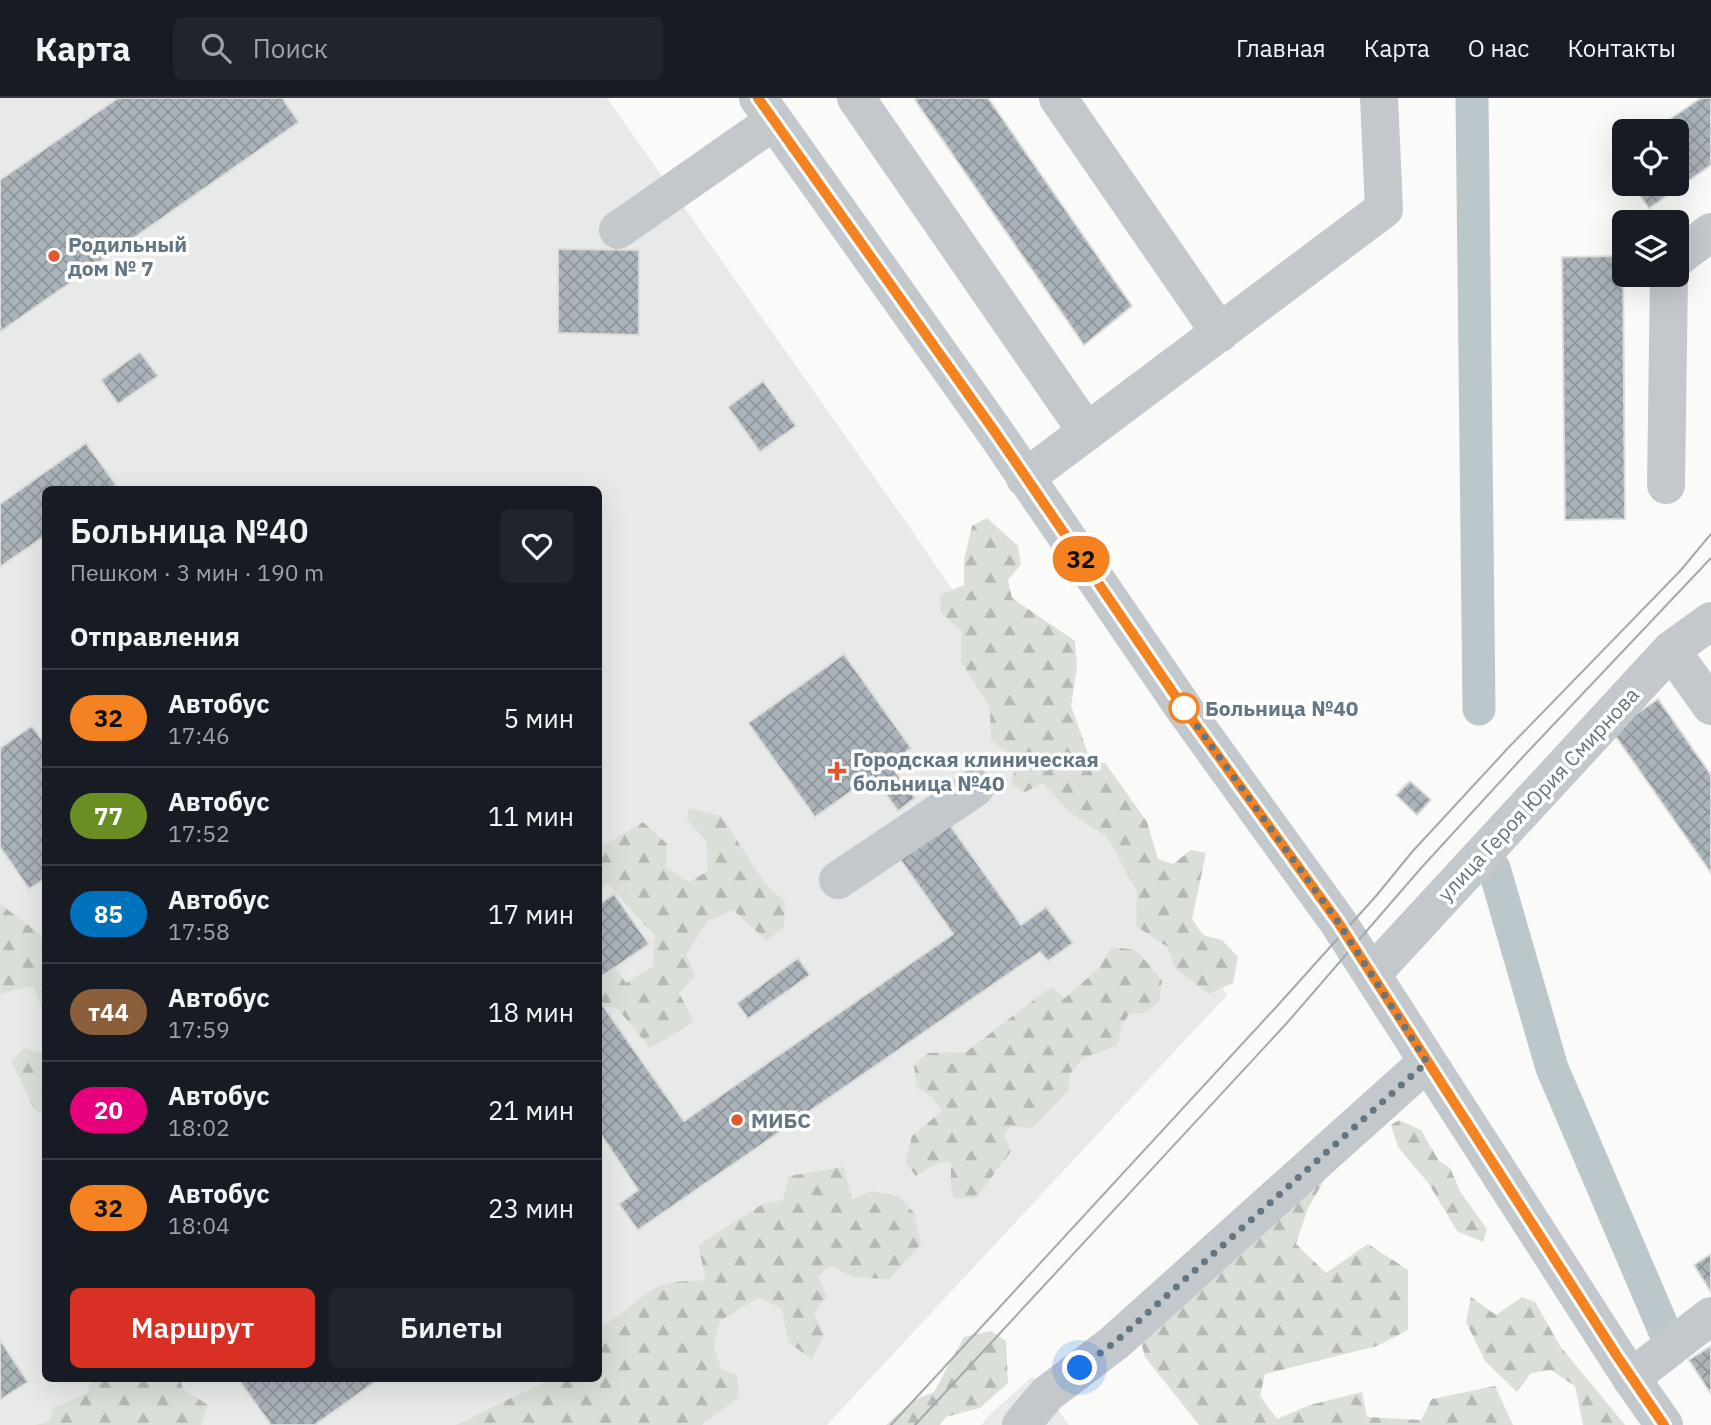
<!DOCTYPE html>
<html lang="ru">
<head>
<meta charset="utf-8">
<style>
	body { margin:0; font-family:"IBM Plex Sans",sans-serif; background:#20242c; color:#f1f3f6; height:100vh; display:flex; flex-direction:column; font-size:26px; white-space:nowrap }
	* { box-sizing:border-box; margin:0 }
	p { font-size:23px; color:#9ea1a6 }
	.icon { flex:none; width:38px; height:38px; fill:none; stroke:currentColor; stroke-width:2; stroke-linecap:round; stroke-linejoin:round }
	.map { position:relative; flex:1; overflow:hidden }
	.drawer { position:absolute; left:42px; top:388px; width:560px; height:896px; display:flex; flex-direction:column; background:#171b24; border-radius:10px; box-shadow:0 7px 28px #0002 }
	.drawer>* { flex:none }
	.badge { padding:0 14px; border-radius:23px; font-size:24px; line-height:46px }
	.buttons { position:absolute; left:1612px; top:21px; display:grid; gap:14px }
	.buttons a { display:grid; place-items:center; width:77px; height:77px; border-radius:10px; background:#171b24; box-shadow:0 7px 28px #0002; font-size:35px }
	.you { position:absolute; width:35px; height:35px; margin:-18px; border:5px solid #fff; border-radius:50%; background:#1a73e8; box-shadow:0 0 0 10px #1a73e833 }
	.map>.badge { position:absolute; translate:-50% -50%; box-shadow:0 0 0 4px #fff }
	h2 { padding:0 28px; font-size:26px; line-height:63px }
	.round { display:grid; place-items:center; flex:none; width:74px; height:74px; border-radius:10px; background:#20242c }
	.head { display:flex; align-items:center; justify-content:space-between; height:119px; padding:0 28px }
	h1 { font-size:33px; font-weight:600; line-height:52px }
	.cta { display:flex; gap:14px; margin-top:auto; padding:14px 28px }
	.cta a { flex:1; height:80px; border-radius:10px; background:#d93025; color:#fff; font-size:28px; font-weight:600; line-height:80px; text-align:center }
	.cta a+a { background:#20242c; color:#f1f3f6 }
	ul { padding:0; list-style:none }
	li { display:flex; align-items:center; gap:21px; height:98px; padding:0 28px; border-top:2px solid #363941 }
	li div { flex:1 }
	li b { display:block; font-size:26px }
	li em { font-style:normal }
	li .badge { min-width:77px; font-weight:700; text-align:center }
	header { display:flex; align-items:center; gap:42px; box-sizing:border-box; height:98px; padding:0 35px; background:#171b24; border-bottom:2px solid #363941 }
	header strong { font-size:33px }
	nav { display:flex; gap:38px; margin-inline-start:auto; font-size:24px }
	.search { width:490px; height:63px; background:#20242c; display:flex; align-items:center; gap:18px; box-sizing:border-box; padding:0 24px; border-radius:10px; color:#9ea1a6; font-size:26px }
	.map>svg:first-child { display:block }
	.built { fill:#e8e9e9; fill-rule:evenodd }
	.forest { fill:url(#forest-firs) }
	.lines { fill:none; stroke-linecap:round; stroke-linejoin:round }
	.canal { stroke:#bbc7cb; stroke-width:33 }
	.building { fill:url(#building-cross-hatch); stroke:#dcdcda; stroke-width:2 }
	.minor { stroke:#c3c8cc; stroke-width:38 }
	.tram { stroke:#a2aab0; stroke-width:2 }
	.line-casing { stroke:#fff; stroke-width:16 }
	.line { stroke:#f58220; stroke-width:10 }
	.walk { stroke:#657683; stroke-width:7; stroke-dasharray:0 12.6 }
	.poi-dot { fill:#e4572e; stroke:#fff; stroke-width:2.5 }
	.stop-dot { fill:#fff; stroke:#f58220; stroke-width:3.5 }
	.labels { text-anchor:middle; dominant-baseline:central; stroke-width:7; stroke-linejoin:round; paint-order:stroke }
	.poi-label { font-size:21px; font-weight:bold; fill:#657683; stroke:#fff; text-anchor:start }
	.stop-label { font-size:21px; font-weight:bold; fill:#657683; stroke:#fff; text-anchor:start }
	.street-label { font-size:21px; fill:#657683; stroke:#fff }
</style>
</head>
<body>
<header>
<strong>Карта</strong>
<div class="search"><svg class="icon" aria-label="search" viewBox="0 0 24 24"><circle cx="10" cy="10" r="6"/><path d="M15 15l6 6"/></svg>Поиск</div>
<nav><a>Главная</a><a>Карта</a><a>О нас</a><a>Контакты</a></nav>
</header>
<div class="map">
<svg width="1711" height="1327" viewBox="0 0 1711 1327">
	<defs>
		<pattern id="forest-firs" width="22" height="20" patternUnits="userSpaceOnUse" patternTransform="scale(1.75)"><rect width="22" height="20" fill="#dadfd7"/><path d="M5 1l3.5 6h-7zM16 11l3.5 6h-7z" fill="#b4b9b4"/></pattern>
		<pattern id="building-cross-hatch" width="8" height="8" patternUnits="userSpaceOnUse" patternTransform="scale(1.75)"><rect width="8" height="8" fill="#aab3b9"/><path d="M0 0l8 8M0 8l8-8" fill="none" stroke="#8e969c"/></pattern>
	</defs>
	<rect width="100%" height="100%" fill="#fafaf8"/>
	<g class="built">
		<path d="M0,0H607L913,434L1227,897L827,1327H0ZM46,392H598V1281H46Z"/>
		<path d="M1033,1278L1069,1327H981L989,1317Z"/>
	</g>
	<g class="forest">
		<path d="M987,420L1018,448L1021,466L1008,482L1012,500L1075,543L1077,569L1071,608L1090,661L1106,666L1147,724L1158,761L1173,766L1191,752L1206,755L1192,821L1203,837L1222,842L1238,859L1233,885L1209,896L1176,871L1168,849L1136,828L1137,793L1107,739L1069,714L1043,685L1025,694L1011,686L1017,663L991,642L990,610L961,563V533L941,515L940,497L964,487V462L972,428Z"/>
		<path d="M689,710L721,718L764,784L785,804L784,828L767,843L733,812L708,823L686,857L695,878L679,895L694,924L650,950L617,910L599,908V854L602,853L626,885L653,868L655,838L607,785L599,792V750L643,724L667,746L666,769L689,784L708,773L707,743L687,722Z"/>
		<path d="M0,806L41,837L45,838V918L33,888L0,896Z"/>
		<path d="M1112,849L1136,852L1162,882L1159,904L1144,915L1129,916L1122,928L1117,948L1083,960L1069,977V992L1032,1030L1011,1028L1004,1037L1011,1053L976,1100H954L951,1089V1065L938,1064L916,1078L905,1064L912,1038L942,1013L931,998L917,990L914,968L928,955L966,954L1051,889L1065,900L1099,870Z"/>
		<path d="M25,950L45,956V1017L34,1011L11,963Z"/>
		<path d="M1399,1022L1421,1032L1439,1063L1450,1070L1461,1095L1487,1131L1483,1144L1457,1133L1429,1086L1398,1049L1391,1027Z"/>
		<path d="M844,1069L852,1101L872,1093L899,1099L914,1115L921,1146L889,1181L854,1179L830,1168L818,1178L827,1198L814,1215L824,1237L812,1261L789,1245L781,1210L758,1200L720,1223L713,1248L722,1272L737,1277L739,1299L702,1327H456L551,1281H598L599,1229C623,1219 638,1197 662,1187C675,1182 693,1184 706,1182L698,1147L763,1106L783,1102L789,1078Z"/>
		<path d="M1329,1074L1308,1110L1296,1146L1326,1175L1368,1146L1408,1172V1232L1377,1248L1265,1276L1260,1298L1277,1321L1310,1307L1362,1294L1367,1319L1421,1322L1432,1301L1495,1288L1513,1327H1199L1145,1259L1132,1211Z"/>
		<path d="M1471,1199L1496,1217L1522,1199L1535,1204L1560,1248L1625,1327H1583L1575,1288L1551,1272L1531,1275L1517,1294L1485,1263L1466,1224Z"/>
		<path d="M991,1233L1006,1243L1008,1285L980,1310L946,1319L940,1327H886L912,1303L934,1294L964,1239Z"/>
		<path d="M91,1281H180L183,1291L208,1307L201,1327H36L50,1323L52,1311L88,1294Z"/>
	</g>
	<g class="lines">
		<g class="canal">
			<path d="M1472,0L1479,611"/>
			<path d="M1494,770L1552,970L1668,1241"/>
		</g>
	</g>
	<g class="building">
		<path d="M118,0H282L299,24L0,234V82Z"/>
		<path d="M917,0H988L1132,208L1084,247L915,2Z"/>
		<path d="M1701,0H1711V67L1649,110L1631,86H1676V33H1653Z"/>
		<path d="M558,151L639,152V237L558,235Z"/>
		<path d="M1623,158L1625,421L1565,422L1562,159Z"/>
		<path d="M140,254L158,278L118,306L101,282Z"/>
		<path d="M763,283L796,328L760,354L728,309Z"/>
		<path d="M86,345L116,387L109,392H46V437L0,469V406Z"/>
		<path d="M844,556L911,650L890,666L915,700L898,713L873,678L815,719L748,625Z"/>
		<path d="M1658,601L1711,677V775L1612,633Z"/>
		<path d="M32,628L46,648V756L43,757L46,761V780L29,791L0,749V650Z"/>
		<path d="M1410,683L1431,702L1417,717L1396,697Z"/>
		<path d="M947,723L1021,827L1046,809L1073,845L1048,863L1040,854L638,1132L619,1106L638,1092L598,1032V901L684,1023L953,836L897,757Z"/>
		<path d="M614,796L649,846L598,881V807Z"/>
		<path d="M798,860L810,877L748,921L737,905Z"/>
		<path d="M1711,1156V1194L1694,1167Z"/>
		<path d="M0,1242L28,1284L0,1302Z"/>
		<path d="M1711,1248V1296L1689,1262Z"/>
		<path d="M238,1281H379L315,1327H271Z"/>
	</g>
	<g class="lines">
		<g class="minor">
			<path d="M758,0L995,334L1185,612L1338,824L1631,1280L1664,1327"/>
			<path d="M856,0L1087,334"/>
			<path d="M1058,0L1220,235"/>
			<path d="M618,132L774,23"/>
			<path d="M1676,161L1711,134"/>
			<path d="M1025,380L1384,111L1379,0"/>
			<path d="M1666,387L1669,177"/>
			<path d="M1671,552L1711,608"/>
			<path d="M838,782L975,690"/>
			<path d="M1372,876L1671,552L1711,523"/>
			<path d="M1631,1280L1711,1218"/>
			<path d="M1021,1327L1047,1296L1114,1245L1427,964"/>
		</g>
		<g class="tram">
			<path d="M891,1327L1278,907L1376,798L1412,754L1509,649L1681,472L1711,436"/>
			<path d="M915,1327L1286,926L1422,769L1521,661L1711,460"/>
		</g>
	</g>
	<g class="lines">
		<g class="line-casing">
			<path id="line" d="M758,0L995,334L1185,612L1338,824L1617,1258L1664,1327"/>
		</g>
		<use href="#line" class="line"/>
		<path class="walk" d="M1080,1270L1114,1245L1427,964L1338,824L1184,610"/>
	</g>
	<g class="poi-dot">
		<circle cx="54" cy="158" r="7"/>
		<path d="M833.5 662.5h7v7h7v7h-7v7h-7v-7h-7v-7h7z"/>
		<circle cx="737" cy="1022" r="7"/>
	</g>
	<circle class="stop-dot" cx="1184" cy="610" r="14"/>
	<g class="labels">
		<g class="poi-label">
			<text x="68" y="146">Родильный<tspan x="68" dy="24">дом № 7</tspan></text>
			<text x="853" y="661">Городская клиническая<tspan x="853" dy="24">больница №40</tspan></text>
			<text x="751" y="1022">МИБС</text>
		</g>
		<g class="stop-label">
			<text x="1205" y="610">Больница №40</text>
		</g>
		<g class="street-label">
			<text transform="translate(1538 696) rotate(-47)">улица Героя Юрия Смирнова</text>
		</g>
	</g>
</svg>
<div class="buttons">
<a><svg class="icon" aria-label="locate" viewBox="0 0 24 24"><circle cx="12" cy="12" r="6"/><path d="M12 2v4M12 18v4M2 12h4M18 12h4"/></svg></a>
<a><svg class="icon" aria-label="layers" viewBox="0 0 24 24"><path d="M12 4l9 5-9 5-9-5zM3 14l9 5 9-5"/></svg></a>
</div>
<div class="you" style="left:1080px;top:1270px"></div>
<b class="badge" style="left:1081px;top:461px;background:#f58220;color:#111">32</b>
<section class="drawer">
<div class="head"><div><h1>Больница №40</h1><p>Пешком · 3 мин · 190 m</p></div><a class="round"><svg class="icon" aria-label="heart" viewBox="0 0 24 24"><path d="M12 20l-8-8c-3-5 5-10 8-4 3-6 11-1 8 4z"/></svg></a></div>
<h2>Отправления</h2>
<ul>
<li><span class="badge" style="background:#f58220;color:#111">32</span><div><b>Автобус</b><p>17:46</p></div><em>5 мин</em></li>
<li><span class="badge" style="background:#6b8e23;color:#fff">77</span><div><b>Автобус</b><p>17:52</p></div><em>11 мин</em></li>
<li><span class="badge" style="background:#0072bc;color:#fff">85</span><div><b>Автобус</b><p>17:58</p></div><em>17 мин</em></li>
<li><span class="badge" style="background:#8b5e3c;color:#fff">т44</span><div><b>Автобус</b><p>17:59</p></div><em>18 мин</em></li>
<li><span class="badge" style="background:#e6007e;color:#fff">20</span><div><b>Автобус</b><p>18:02</p></div><em>21 мин</em></li>
<li><span class="badge" style="background:#f58220;color:#111">32</span><div><b>Автобус</b><p>18:04</p></div><em>23 мин</em></li>
</ul>
<div class="cta"><a>Маршрут</a><a>Билеты</a></div>
</section>
</div>
</body>
</html>
